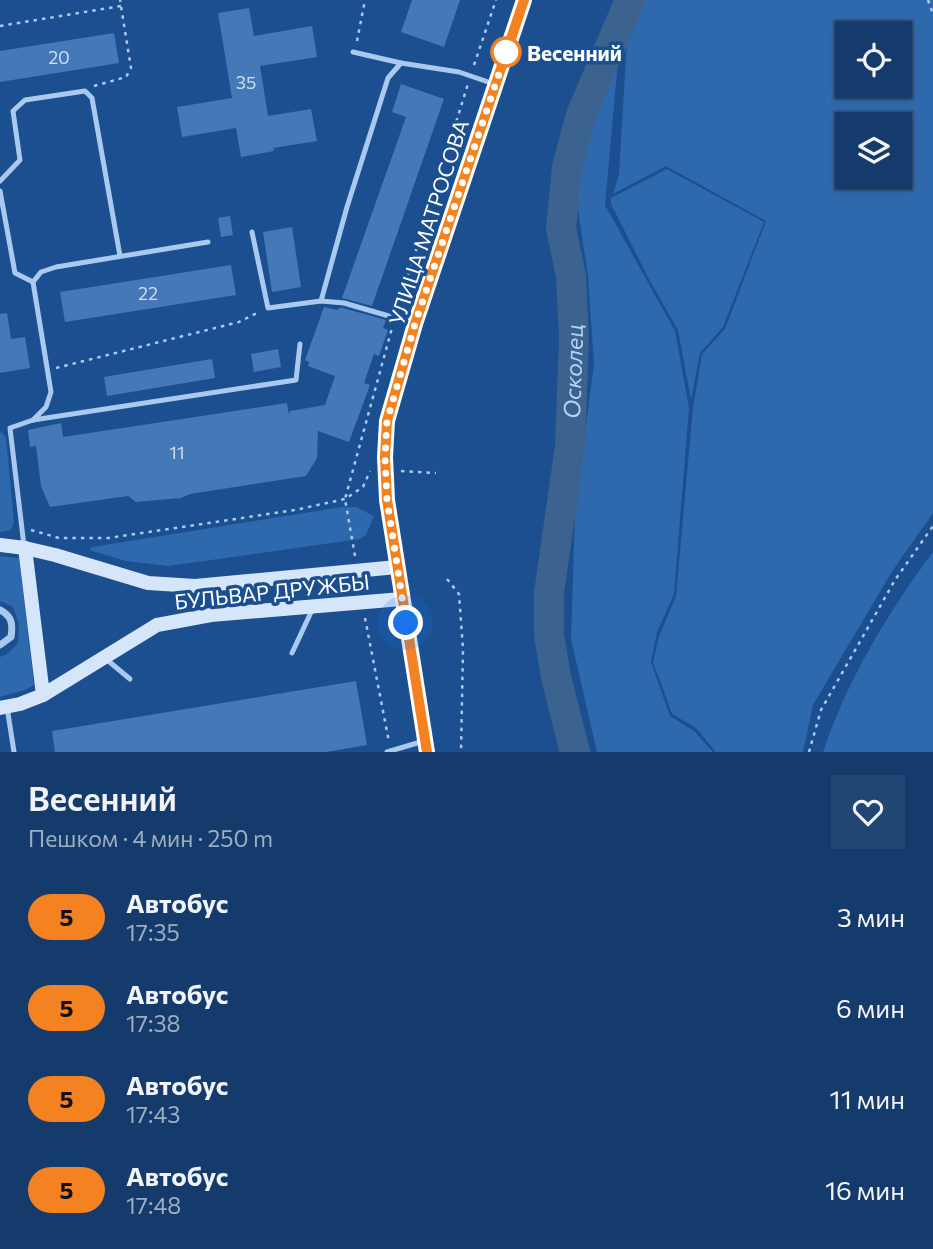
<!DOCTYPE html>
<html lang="ru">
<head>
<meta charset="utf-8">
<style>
	body { margin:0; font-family:Commissioner,sans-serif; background:#214673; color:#f1f3f6; height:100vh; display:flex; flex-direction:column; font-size:26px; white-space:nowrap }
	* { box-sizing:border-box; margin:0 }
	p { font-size:23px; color:#9dadc1 }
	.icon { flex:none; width:38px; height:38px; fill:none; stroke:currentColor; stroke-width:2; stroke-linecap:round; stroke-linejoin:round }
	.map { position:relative; height:752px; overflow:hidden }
	.details { display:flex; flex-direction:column; background:#143b6b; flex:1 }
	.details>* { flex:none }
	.badge { padding:0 14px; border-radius:23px; font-size:24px; line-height:46px }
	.fabs { position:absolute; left:835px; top:21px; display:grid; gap:14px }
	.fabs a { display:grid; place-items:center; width:77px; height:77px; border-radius:0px; background:#143b6b; box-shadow:0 2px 5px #0004,0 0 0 2px #33557e; font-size:35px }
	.you { position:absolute; width:35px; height:35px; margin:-18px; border:5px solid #fff; border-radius:50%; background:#1a73e8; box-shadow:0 0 0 10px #1a73e833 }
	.map>.badge { position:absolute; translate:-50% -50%; box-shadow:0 0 0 4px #fff }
	.round { display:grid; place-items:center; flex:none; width:74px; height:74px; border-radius:0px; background:#214673 }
	.overview { display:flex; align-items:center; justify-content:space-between; height:119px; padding:0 28px }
	h1 { font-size:33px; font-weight:600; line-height:52px }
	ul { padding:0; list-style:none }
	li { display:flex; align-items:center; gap:21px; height:91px; padding:0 28px }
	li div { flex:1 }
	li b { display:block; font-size:26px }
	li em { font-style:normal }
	li .badge { min-width:77px; font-weight:700; text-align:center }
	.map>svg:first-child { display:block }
	.green { fill:#2e69ad; fill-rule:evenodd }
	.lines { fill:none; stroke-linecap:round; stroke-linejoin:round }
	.river { stroke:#3c6290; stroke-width:30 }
	.building { fill:#4478b7 }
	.path { stroke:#a9c9ee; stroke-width:2.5; stroke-dasharray:3.5 5; stroke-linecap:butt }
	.lane { stroke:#a9c9ee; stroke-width:5 }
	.street { stroke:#a9c9ee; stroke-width:7 }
	.secondary { stroke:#d6e6fa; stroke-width:14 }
	.line-casing { stroke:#fff; stroke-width:16 }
	.line { stroke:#f58220; stroke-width:10 }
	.walk { stroke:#fff; stroke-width:7; stroke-dasharray:0 12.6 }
	.stop-dot { fill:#fff; stroke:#f58220; stroke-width:3.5 }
	.labels { text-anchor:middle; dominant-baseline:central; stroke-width:7; stroke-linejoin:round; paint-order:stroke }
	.number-label { font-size:18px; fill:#d0dded }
	.stop-label { font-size:21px; font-weight:bold; fill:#fff; stroke:#1b4f8f; text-anchor:start }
	.street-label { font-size:21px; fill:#fff; stroke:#1b4f8f }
	.water-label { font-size:23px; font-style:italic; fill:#b5d3f5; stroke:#1b4f8f }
</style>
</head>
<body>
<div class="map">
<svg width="933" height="752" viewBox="0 0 933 752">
	<rect width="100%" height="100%" fill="#1b4f8f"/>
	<g class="green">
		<path d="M644,0H933V513L891,573L813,705L803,752H716L696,728L672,714L653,662L659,636L676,596L693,407L702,354L725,329L766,221L666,166L613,194L619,174L627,40ZM847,33H900V86H847ZM847,124H900V177H847Z"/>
		<path d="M619,50L605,205L675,331L689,408L674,594L657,632L651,662L670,716L694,731L713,752H597L571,639L575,512L594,364L588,276L575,190L594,120Z"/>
		<path d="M667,169L764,222L723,327L700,353L691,400L678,330L651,283L611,204V198Z"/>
		<path d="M2,432L6,438L14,522L11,530L0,532V433Z"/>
		<path d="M342,507H356L374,516L366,535L360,539L168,566L126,561L89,550L92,547Z"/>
		<path d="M933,552V752H823C847,680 888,612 933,552Z"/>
		<path d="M0,556L19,558L34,685L25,690L0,697V657L7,654L18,643L19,624L13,607L0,601Z"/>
	</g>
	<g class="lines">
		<path class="river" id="s1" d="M575,752L556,677L549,635V593L570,446L574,338L571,276L561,228L567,167L581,115L630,0"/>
	</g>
	<g class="building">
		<path d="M412,0H460L444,47L401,32Z"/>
		<path d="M249,8L254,36L312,26L317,57L260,66L268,116L311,109L317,141L273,148L274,151L241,157L236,128L182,137L177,107L232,98L218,13Z"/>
		<path d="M114,33L119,63L0,82V51Z"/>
		<path d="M401,84L444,99L372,306L342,298L406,117L392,112Z"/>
		<path d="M230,216L233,235L221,237L218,218Z"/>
		<path d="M292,227L301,287L272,292L263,232Z"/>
		<path d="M231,265L236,295L65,322L60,292Z"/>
		<path d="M324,307L338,310L339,308H343L386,320L383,328L388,330L379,356L374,354L364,383L370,385L349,442L318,431L317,458L306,476L190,494L181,498L136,502L128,496L50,507L41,486L36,446L30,447L28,430L61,423L63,437L287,403L289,415L290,411L325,405L335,376L308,366L309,362L305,360Z"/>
		<path d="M7,313L11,339L25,337L30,368L0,373V314Z"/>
		<path d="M278,349L281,367L254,372L251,354Z"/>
		<path d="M212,359L215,378L107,396L104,377Z"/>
		<path d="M356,681L367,745L326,752H55L52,731Z"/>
	</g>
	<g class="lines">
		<g class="path">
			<path d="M928,0L933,14"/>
			<path d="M0,26L121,6"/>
			<path d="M357,41L365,0"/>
			<path d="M474,65L496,0"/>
			<path d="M94,86L126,77L131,68L120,0"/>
			<path d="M398,308L468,84"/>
			<path d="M56,368L239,322L259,312"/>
			<path d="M401,471L436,473"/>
			<path d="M31,530L59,538H109L295,510L345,499L363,487L370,471"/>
			<path d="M355,556L345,499L392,328"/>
			<path d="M447,579L459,594L463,649L461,752"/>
			<path d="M365,618L389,742"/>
			<path d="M809,752L821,710L895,580L933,526"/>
		</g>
		<g class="lane">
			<path d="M353,52L401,63"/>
			<path d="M0,181L20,160L13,111L25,100L85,91L92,98L120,256"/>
			<path d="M0,191L15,273L33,282"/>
			<path d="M252,232L268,308L321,301L347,207L388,78L401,63L459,72L494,84"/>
			<path d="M321,301L344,303L413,323"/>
			<path d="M33,420L46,407L51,392L33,282L41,272L56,267L208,242"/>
			<path d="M24,546L10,428L33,420L296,380L300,344"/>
			<path d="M292,653L313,608"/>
			<path d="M106,659L130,679"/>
			<path d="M7,707L14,752"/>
			<path d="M387,752L424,741"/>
		</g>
		<path class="street" d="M0,610C12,616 13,624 11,637L0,645"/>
		<g class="secondary">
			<path d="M0,545L25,548L55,555L148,583L195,586L397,567"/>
			<path d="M25,548L43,695"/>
			<path d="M0,708L20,704L43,695L157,625L211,615L402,599"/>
			<path d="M427,752L387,500L385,443L387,421L415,324L524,0"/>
		</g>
	</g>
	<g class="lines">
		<g class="line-casing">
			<path id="line" d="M427,752L387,500L385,457L387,421L415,324L524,0"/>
		</g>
		<use href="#line" class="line"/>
		<path class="walk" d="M406,623L387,500L385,457L387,421L415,324L507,50L506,52"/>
	</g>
	<circle class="stop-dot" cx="506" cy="52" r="14"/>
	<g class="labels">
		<g class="number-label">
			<text x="59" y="57">20</text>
			<text x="246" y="82">35</text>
			<text x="148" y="293">22</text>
			<text x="177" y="452">11</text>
		</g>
		<g class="stop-label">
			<text x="527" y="52">Весенний</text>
		</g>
		<g class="street-label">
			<text transform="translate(428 222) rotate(-72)">УЛИЦА МАТРОСОВА</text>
			<text transform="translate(272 591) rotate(-6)">БУЛЬВАР ДРУЖБЫ</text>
		</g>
		<g class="water-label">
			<text stroke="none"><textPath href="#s1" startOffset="385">Осколец</textPath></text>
		</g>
	</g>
</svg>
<div class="fabs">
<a><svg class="icon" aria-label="locate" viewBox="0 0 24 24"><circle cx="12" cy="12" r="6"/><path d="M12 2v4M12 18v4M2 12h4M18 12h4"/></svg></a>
<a><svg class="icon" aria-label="layers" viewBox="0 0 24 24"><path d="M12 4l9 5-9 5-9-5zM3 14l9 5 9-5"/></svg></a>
</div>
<div class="you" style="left:406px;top:623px"></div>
</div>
<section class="details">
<div class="overview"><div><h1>Весенний</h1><p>Пешком · 4 мин · 250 m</p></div><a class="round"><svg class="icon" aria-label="heart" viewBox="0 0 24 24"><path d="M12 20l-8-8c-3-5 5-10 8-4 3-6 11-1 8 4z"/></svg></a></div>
<ul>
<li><span class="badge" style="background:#f58220;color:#111">5</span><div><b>Автобус</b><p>17:35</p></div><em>3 мин</em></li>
<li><span class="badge" style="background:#f58220;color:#111">5</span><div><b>Автобус</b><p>17:38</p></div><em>6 мин</em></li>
<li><span class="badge" style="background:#f58220;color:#111">5</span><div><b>Автобус</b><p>17:43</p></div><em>11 мин</em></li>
<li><span class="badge" style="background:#f58220;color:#111">5</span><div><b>Автобус</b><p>17:48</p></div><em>16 мин</em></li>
</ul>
</section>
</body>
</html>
